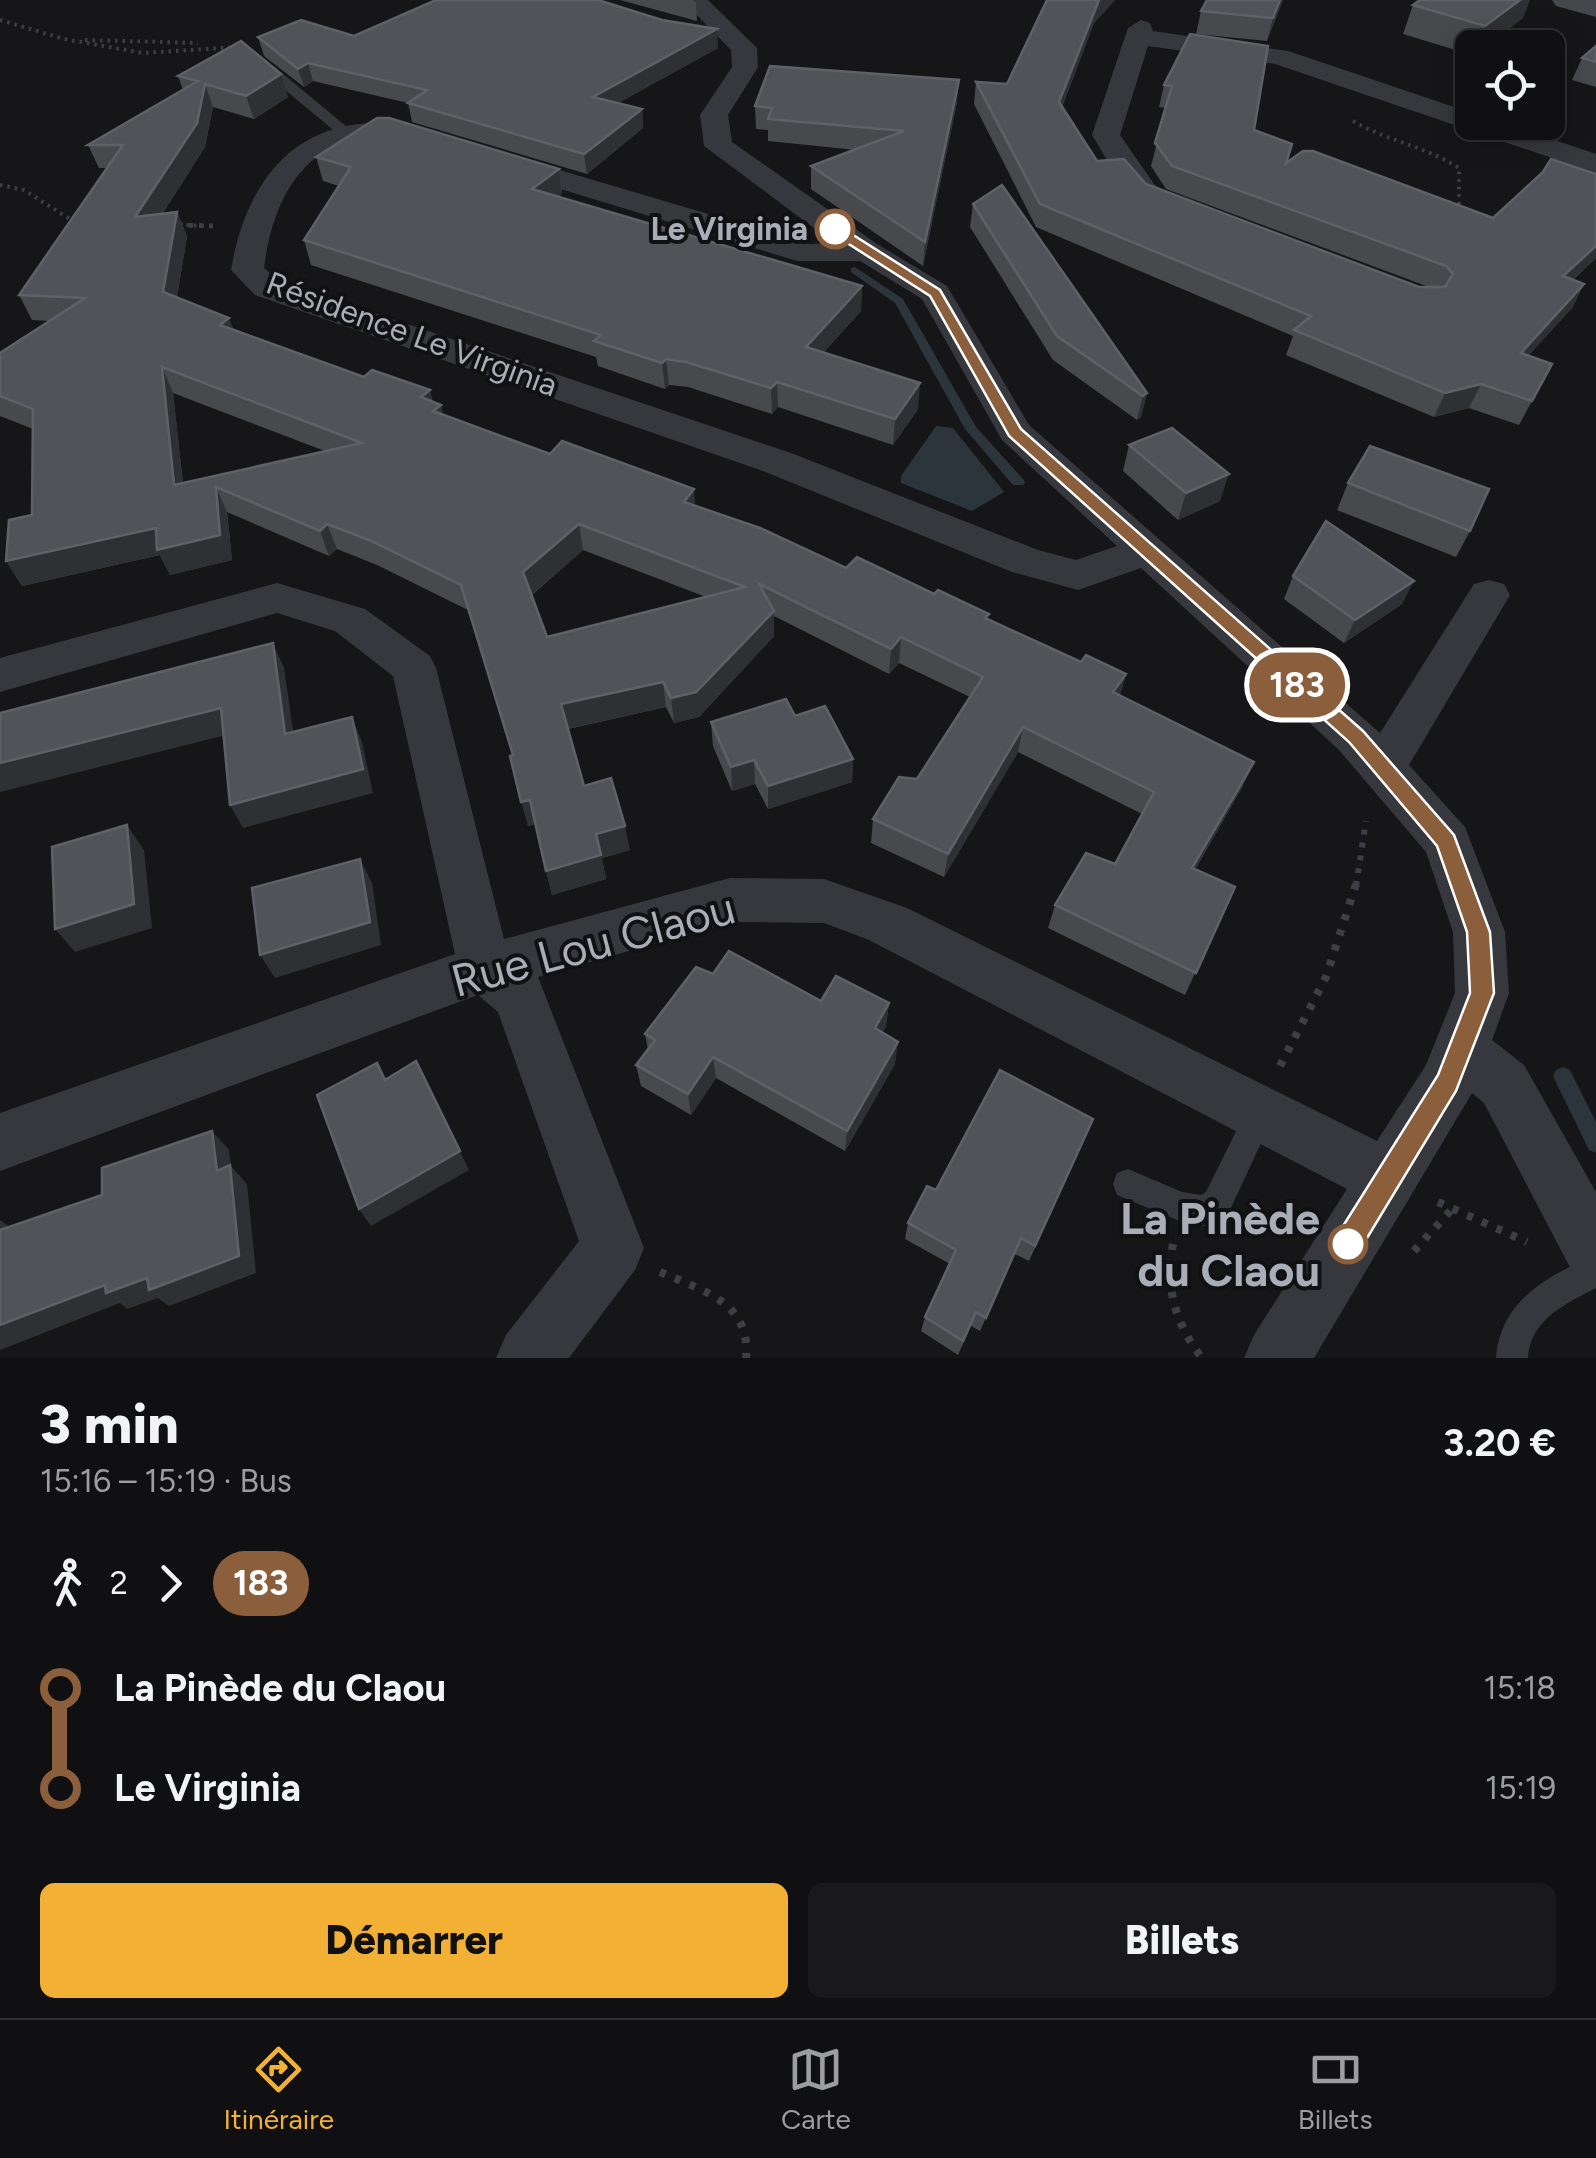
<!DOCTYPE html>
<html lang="fr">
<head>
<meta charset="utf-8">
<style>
	body { margin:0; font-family:Figtree,sans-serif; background:#19191b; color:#f1f3f6; height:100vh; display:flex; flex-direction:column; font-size:38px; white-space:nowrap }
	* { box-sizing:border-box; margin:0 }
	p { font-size:32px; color:#9c9d9f }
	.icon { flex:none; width:55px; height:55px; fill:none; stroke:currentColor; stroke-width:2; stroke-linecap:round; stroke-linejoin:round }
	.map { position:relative; height:1358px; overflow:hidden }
	.panel { display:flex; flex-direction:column; background:#101012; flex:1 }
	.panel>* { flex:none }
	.badge { padding:0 20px; border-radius:32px; font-size:35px; line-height:65px }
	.tools { position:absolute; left:1455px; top:30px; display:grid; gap:20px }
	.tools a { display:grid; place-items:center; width:110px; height:110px; border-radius:15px; background:#101012; box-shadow:0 5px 25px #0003,0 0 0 2px #303032; font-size:50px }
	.map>.badge { position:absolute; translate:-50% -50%; box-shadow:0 0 0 5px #fff }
	.legs { display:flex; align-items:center; gap:15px; height:110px; padding:0 40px; font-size:32px }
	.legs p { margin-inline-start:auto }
	.overview { display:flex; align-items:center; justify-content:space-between; height:170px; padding:0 40px }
	h1 { font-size:55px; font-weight:800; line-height:75px }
	.button { display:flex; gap:20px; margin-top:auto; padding:20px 40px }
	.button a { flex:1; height:115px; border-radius:15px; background:#f2b134; color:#111; font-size:40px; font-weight:800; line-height:115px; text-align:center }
	.button a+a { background:#19191b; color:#f1f3f6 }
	ul { padding:0 40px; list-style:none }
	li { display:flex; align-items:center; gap:35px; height:100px; font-size:38px }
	li i { display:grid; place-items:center; width:15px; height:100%; margin:0 12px; background:currentColor }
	li i::after { content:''; width:25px; height:25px; margin:-12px; border:8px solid; border-radius:50%; background:#101012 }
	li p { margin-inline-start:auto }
	li:first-child i { background:linear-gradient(#0000 50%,currentColor 0) }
	li:last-child i { background:linear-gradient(currentColor 50%,#0000 0) }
	.dock { display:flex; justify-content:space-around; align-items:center; height:140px; border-top:2px solid #303032; background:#101012; font-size:28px; color:#9c9d9f }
	.dock a { display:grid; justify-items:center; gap:5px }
	.dock .active { color:#f2b134 }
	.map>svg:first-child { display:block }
	.water { fill:#2c353c }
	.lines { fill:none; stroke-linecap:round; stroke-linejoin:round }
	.stream { fill:#2c353c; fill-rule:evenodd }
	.path-far3 { stroke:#3d3f44; stroke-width:4; stroke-dasharray:2.5 5; stroke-linecap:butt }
	.path-far2 { stroke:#3d3f44; stroke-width:5; stroke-dasharray:4 6; stroke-linecap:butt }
	.path-far1 { stroke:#3d3f44; stroke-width:6; stroke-dasharray:5 8; stroke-linecap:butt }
	.path { stroke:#3d3f44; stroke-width:8; stroke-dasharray:6 10; stroke-linecap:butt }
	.lane { fill:#37383d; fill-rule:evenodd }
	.street { fill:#37383d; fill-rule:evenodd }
	.secondary { fill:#45474d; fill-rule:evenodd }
	.wall { fill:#47494d; fill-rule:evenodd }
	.shaded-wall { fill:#2f3033 }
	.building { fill:#525359; stroke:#5f6168; stroke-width:2.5; fill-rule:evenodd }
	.line-1 { fill:#8b5e3c; stroke:#fff; stroke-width:2.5 }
	.stop-1-dot { fill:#fff; stroke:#8b5e3c; stroke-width:5 }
	.labels { text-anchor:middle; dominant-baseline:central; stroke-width:8; stroke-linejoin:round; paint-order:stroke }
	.far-stop-label { font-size:32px; font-weight:bold; fill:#a8adb8; stroke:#111113; text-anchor:end }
	.far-street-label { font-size:32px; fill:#a8adb8; stroke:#111113 }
	.near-street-label { font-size:45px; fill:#a8adb8; stroke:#111113 }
	.near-stop-label { font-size:45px; font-weight:bold; fill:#a8adb8; stroke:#111113; text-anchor:end }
</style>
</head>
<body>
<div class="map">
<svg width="1596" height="1358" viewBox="0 0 1596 1358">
	<rect width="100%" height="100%" fill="#161618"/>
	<path class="water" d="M936,426L953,428L1004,492L972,511L901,483V476Z"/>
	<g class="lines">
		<g class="stream">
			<path d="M855,267L903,299L976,427L1023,479L1025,482L1023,485H1013L965,429L895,303L851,272V268Z"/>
			<path d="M1563,1067L1570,1070L1596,1122V1153L1589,1150L1553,1076L1556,1070Z"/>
		</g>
		<g class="path-far3">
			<path d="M0,20L64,39L143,53L237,47"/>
			<path d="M85,40L198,43"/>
			<path d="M1353,121C1387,141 1425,146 1459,168V212"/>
			<path d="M0,185L24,190L76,223"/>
			<path d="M179,225L216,226"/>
		</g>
		<path class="path-far2" d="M179,225L216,226"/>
		<path class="path-far1" d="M1356,886L1366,821"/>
		<g class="path">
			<path d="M1280,1066L1326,977L1356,884"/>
			<path d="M1438,1202L1527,1242"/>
			<path d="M1173,1244C1165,1288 1175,1323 1202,1358"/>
			<path d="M1414,1251L1452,1209"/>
			<path d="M660,1272C703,1291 751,1302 746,1358"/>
		</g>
		<g class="lane">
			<path d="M255,59H265L347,127V133H337L255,65Z"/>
			<path d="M1260,1099L1270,1103L1275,1113L1228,1214L1215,1222L1204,1226L1182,1222L1117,1195L1113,1184L1117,1173L1128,1169L1182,1192L1201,1195L1206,1192L1250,1103Z"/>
			<path d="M1596,1255V1288C1565,1304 1530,1320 1528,1358H1496C1500,1301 1548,1275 1596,1255Z"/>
		</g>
		<g class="street">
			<path d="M682,0H708L757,48L758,67L728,115L732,142L877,244L947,286L1029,425L1380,733L1474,584L1489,580L1504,584L1510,595L1409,765L1465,827L1505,932L1509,993L1492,1040L1524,1065L1596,1192V1284L1574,1275L1484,1103L1472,1093L1314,1358H1244L1254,1335L1347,1189L869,940L824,923L730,922L538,977L644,1248L635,1270L569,1358H496L506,1335L579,1241L498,1012L478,995L0,1171V1113L455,954L393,676L335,631L277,613L0,692V658L277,583L365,609L430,656L436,668L504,939L730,878L824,879L907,908L1377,1141L1426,1065L1455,993L1453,932L1426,852L1339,750L1141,568L1078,590L1012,572L763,471L255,295L231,270C249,162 316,102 427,130L431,136L427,142C405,148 381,137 358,140C295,150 271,213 264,268L279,281L791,453L1038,550L1076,560L1117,546L1002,440L922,299L860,261H797L492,168L487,162L502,153L810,244L834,243L704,146L700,115L732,67L731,50Z"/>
			<path d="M1141,20L1150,23L1153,31L1288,51L1472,113V122H1501L1596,154V173L1275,64L1148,46L1120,135L1154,184L1179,202L1175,208C1133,219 1110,163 1092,135L1128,28Z"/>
		</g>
		<path class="secondary" d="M1552,0H1596V17L1556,6Z"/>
	</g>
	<g class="wall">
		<path d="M620,0H693L696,3L697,21Z"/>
		<path d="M1047,0H1115L1094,23L1062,107L1097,161L1146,184L1419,287H1429L1166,189L1151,166L1166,108L1159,107L1164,85L1190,34L1254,130L1286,163L1493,218L1596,174V258L1573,280L1584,284L1572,308L1528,356L1552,364L1519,425L1469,408L1434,417L1286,355L1293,336L1036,227L974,104L976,82L1007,84Z"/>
		<path d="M1283,0L1267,41L1196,34L1201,11Z"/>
		<path d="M1413,5L1523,18L1484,48H1472V55L1403,34Z"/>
		<path d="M354,36L718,48L618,103L642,109L643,128L587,174L412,122L408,103L313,81L304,87L264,56L258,37Z"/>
		<path d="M1596,46V87L1572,80L1582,58Z"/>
		<path d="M178,76L288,97L254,119L213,107L205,147L163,213L177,212L187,236L177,297L234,329L441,405L443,415L696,506L846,568L988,619L1081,662L1126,674L1120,695L1243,786L1195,870L1235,887L1185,995L1048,928L1055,905L1115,864L1142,814L1018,752L944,877L871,843L873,819L917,779L970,697L899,663L889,674L774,616V636L699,717L674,723L666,707L568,729L584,786L630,850L602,858L606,879L552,895L535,824L528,826L513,755L468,610L377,565L337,549L329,556L227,512L232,560L170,575L160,555L22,586L6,561L32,515L33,429L0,416V353L49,321L32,320L19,295L107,168H99L88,145L183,90ZM173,393L325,451L183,483ZM583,550L706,597L547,637L532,595Z"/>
		<path d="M957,102L923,266L811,189V166L856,150L768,141V130L756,129L755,106Z"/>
		<path d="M316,157L559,169L562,193L558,197L862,286L861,311L823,353L918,409L893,445L778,407L772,414L688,387L669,385L665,389L598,366L596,357L311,265L304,240L339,186L323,181Z"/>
		<path d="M973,204L1147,393L1141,417L1137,420L1053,360L970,227Z"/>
		<path d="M1129,445L1220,501L1178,520L1123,471Z"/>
		<path d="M1348,483L1470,531L1456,557L1337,510Z"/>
		<path d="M1293,576L1402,604L1344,643L1284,599Z"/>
		<path d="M795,716L853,759L852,782L768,809L755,784L732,791L713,746L711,722Z"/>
		<path d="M821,1001L889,1003L886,1026L882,1033L895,1064L845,1151L716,1078L691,1115L641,1086L636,1065L648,1050L645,1034Z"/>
		<path d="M1093,1119L1029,1261L1015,1254L980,1331L971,1326L958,1355L921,1331L925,1317L950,1264L905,1239L908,1223L936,1190Z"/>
	</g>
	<g class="shaded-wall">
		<path d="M1099,0H1115L1094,23L1055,124L1059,102Z"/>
		<path d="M1280,0H1283L1267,41L1273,18Z"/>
		<path d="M1520,0H1530L1523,18L1484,48H1476L1485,26Z"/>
		<path d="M717,29L718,48L595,116L593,97Z"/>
		<path d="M308,63L313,81L304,87L298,69Z"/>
		<path d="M281,74L288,97L254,119L246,96Z"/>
		<path d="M959,80L957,102L923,266L925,242Z"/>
		<path d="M205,84L213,107L205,147L145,241L135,217Z"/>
		<path d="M642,109L643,128L587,174L584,154Z"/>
		<path d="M559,169L562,193L536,213L532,189Z"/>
		<path d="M177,212L187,236L174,317L163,292Z"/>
		<path d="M1596,246V258L1551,300L1563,276Z"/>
		<path d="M1584,284L1572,308L1509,377L1521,353Z"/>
		<path d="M862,286L861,311L805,373L806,347Z"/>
		<path d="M229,318L239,343L220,325Z"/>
		<path d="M666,359L669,385L665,389L662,363Z"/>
		<path d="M162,367L173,393L186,511L174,485Z"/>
		<path d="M777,382L778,407L772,414L771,388Z"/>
		<path d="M920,383L918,409L893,445L895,419Z"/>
		<path d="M1481,384L1469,408L1434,417L1445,393Z"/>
		<path d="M430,390L435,410L441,405L447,430L421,397Z"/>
		<path d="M1147,393L1141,417L1137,420L1143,396Z"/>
		<path d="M1229,474L1220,501L1178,520L1186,493Z"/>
		<path d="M216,487L227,512L232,560L170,575L160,555L22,586L6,561Z"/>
		<path d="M694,489L696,515L684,502Z"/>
		<path d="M327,524L337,549L329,556L320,531Z"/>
		<path d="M579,524L583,550L529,597L523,572Z"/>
		<path d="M1414,581L1402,604L1344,643L1355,620Z"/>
		<path d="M774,611V636L699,717L674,723L671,698Z"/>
		<path d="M901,637L899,663L889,674L891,649Z"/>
		<path d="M273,643L284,668L297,758L285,734Z"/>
		<path d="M1126,674L1119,698L1113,692Z"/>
		<path d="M663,682L666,707L566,729L561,704Z"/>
		<path d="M221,708L234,733L0,792V763Z"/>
		<path d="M352,717L362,742L373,793L243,828L230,805Z"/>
		<path d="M1023,727L1018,752L944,877L948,854Z"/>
		<path d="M853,759L852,782L768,809V786Z"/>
		<path d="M754,760L755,784L732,791L731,767Z"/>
		<path d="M1254,762L1243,786L1182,892L1192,868Z"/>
		<path d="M530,800L536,824L528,826L521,802Z"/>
		<path d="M127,825L144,850L152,928L75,952L55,929Z"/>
		<path d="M625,826L630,850L602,858L606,879L552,895L546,871L596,834Z"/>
		<path d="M360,859L372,883L381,945L275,978L260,955Z"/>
		<path d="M889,1003L886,1026L873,1050L875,1028Z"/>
		<path d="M898,1042L895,1064L845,1151L847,1131Z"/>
		<path d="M713,1057L716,1078L691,1115L688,1094Z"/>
		<path d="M416,1061L469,1170L371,1226L359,1209Z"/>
		<path d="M212,1131L229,1150L231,1166L247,1184L256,1273L169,1306L158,1298L127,1309L120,1303L0,1350V1325L217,1171Z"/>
		<path d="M0,1220L15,1231L0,1239Z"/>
	</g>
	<g class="building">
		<path d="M436,0H598L662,20L717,29L593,97L642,109L584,154L408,103L427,90L308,63L298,69L258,37L301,20L354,36Z"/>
		<path d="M1047,0H1099L1059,102L1097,161L1124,159L1146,184L1419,287H1445L1453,274L1446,266L1172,166L1155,143L1172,86L1164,85L1190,34L1268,46L1254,130L1292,144L1286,163L1303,151H1313L1493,218L1543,172L1551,159L1596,174V246L1563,276L1584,284L1521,353L1552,364L1532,401L1481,384L1445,393L1294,330L1311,316L1040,204L976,82L1007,84Z"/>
		<path d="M1207,0H1280L1273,18L1201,11Z"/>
		<path d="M1420,0H1520L1485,26L1413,5Z"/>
		<path d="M241,41L281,74L246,96L205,84L197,123L135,217L177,212L163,292L229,318L220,325L364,377L372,370L430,390L421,397L441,405L433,411L550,454L562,441L694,489L684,502L760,528L846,568L857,557L934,594L938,590L989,614L985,618L1081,662L1086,655L1126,674L1113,692L1254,762L1192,868L1235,887L1196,973L1055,905L1086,853L1115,864L1154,792L1023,727L948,854L873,819L899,777L917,779L983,677L901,637L891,649L759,584L774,611L696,692L671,698L663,682L561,704L584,786L611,778L625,826L596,834L601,855L546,871L530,800L521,802L510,756L513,755L461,585L369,540L327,524L320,531L216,487L220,535L157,550L156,528L6,561L9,520L32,515L33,409L0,396V353L85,298L19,295L123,145H88L198,81L178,76ZM162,367L362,443L174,485ZM579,524L745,587L547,637L523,572Z"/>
		<path d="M1596,46V62L1582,58Z"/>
		<path d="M770,66L959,80L925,242L811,166L904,131L768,119L772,108L755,106Z"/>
		<path d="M377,118H389L559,169L532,189L862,286L806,347L920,383L895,419L777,382L771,388L686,362L666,359L662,363L594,341L601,335L304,240L351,167L316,157Z"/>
		<path d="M1002,185L1147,393L1143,396L1057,336L973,204Z"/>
		<path d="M1172,428L1229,474L1186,493L1129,445Z"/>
		<path d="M1370,446L1489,489L1470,531L1348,483Z"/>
		<path d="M1326,521L1414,581L1355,620L1293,576Z"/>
		<path d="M273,643L285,734L352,717L363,769L230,805L221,708L0,763V713Z"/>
		<path d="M786,699L795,716L825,706L853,759L768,786L754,760L731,767L711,722Z"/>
		<path d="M127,825L134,904L55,929L52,847Z"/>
		<path d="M360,859L370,922L260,955L252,888Z"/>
		<path d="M729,951L821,1001L836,976L889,1003L875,1028L898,1042L847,1131L713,1057L688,1094L636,1065L655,1040L645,1034L696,967L713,974Z"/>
		<path d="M416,1061L460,1151L359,1209L317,1095L377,1063L385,1080Z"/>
		<path d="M1000,1070L1093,1119L1035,1246L1021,1238L986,1318L976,1312L963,1341L925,1317L956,1250L908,1223L927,1186L936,1190Z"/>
		<path d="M212,1131L217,1171L230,1165L239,1256L149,1290L147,1278L106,1293L105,1285L0,1325V1230L102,1195V1168Z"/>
	</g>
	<path class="line-1" d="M830,226H839L940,290L1021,429L1363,731L1454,835L1490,932L1494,993L1456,1091L1358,1253L1348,1257L1338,1253L1335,1244L1338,1234L1438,1075L1470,993L1467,932L1437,846L1349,742L1009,436L930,296L830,232Z"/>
	<g class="stop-1-dot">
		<circle cx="835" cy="229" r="18"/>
		<circle cx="1348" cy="1244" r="18"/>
	</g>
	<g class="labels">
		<g class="far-stop-label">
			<text x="808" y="229">Le Virginia</text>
		</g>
		<g class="far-street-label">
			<text transform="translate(412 334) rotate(20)">Résidence Le Virginia</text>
		</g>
		<g class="near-street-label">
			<text transform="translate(593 944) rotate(-15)">Rue Lou Claou</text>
		</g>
		<g class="near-stop-label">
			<text x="1320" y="1218">La Pinède<tspan x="1320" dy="52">du Claou</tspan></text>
		</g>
	</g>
</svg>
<div class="tools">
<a><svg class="icon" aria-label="locate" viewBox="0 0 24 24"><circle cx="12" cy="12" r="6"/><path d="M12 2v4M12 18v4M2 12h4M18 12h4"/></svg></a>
</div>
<b class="badge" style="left:1297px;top:685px;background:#8b5e3c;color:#fff">183</b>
</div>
<section class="panel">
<div class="overview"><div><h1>3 min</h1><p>15:16 – 15:19 · Bus</p></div><b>3.20 €</b></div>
<div class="legs"><svg class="icon" aria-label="walk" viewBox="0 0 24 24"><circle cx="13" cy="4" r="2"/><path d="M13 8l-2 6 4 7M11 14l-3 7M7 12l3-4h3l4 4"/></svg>2<svg class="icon" aria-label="forward" viewBox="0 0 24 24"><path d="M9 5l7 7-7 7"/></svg><b class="badge" style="background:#8b5e3c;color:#fff">183</b></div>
<ul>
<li><i style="color:#8b5e3c"></i><b>La Pinède du Claou</b><p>15:18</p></li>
<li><i style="color:#8b5e3c"></i><b>Le Virginia</b><p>15:19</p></li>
</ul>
<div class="button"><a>Démarrer</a><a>Billets</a></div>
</section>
<nav class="dock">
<a class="active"><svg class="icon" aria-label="directions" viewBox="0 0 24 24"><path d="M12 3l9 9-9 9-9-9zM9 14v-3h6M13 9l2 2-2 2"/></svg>Itinéraire</a>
<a><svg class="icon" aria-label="map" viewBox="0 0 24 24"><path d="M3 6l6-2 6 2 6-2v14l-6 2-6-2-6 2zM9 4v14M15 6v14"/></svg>Carte</a>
<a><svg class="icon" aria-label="tickets" viewBox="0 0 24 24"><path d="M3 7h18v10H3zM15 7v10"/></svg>Billets</a>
</nav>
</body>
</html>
